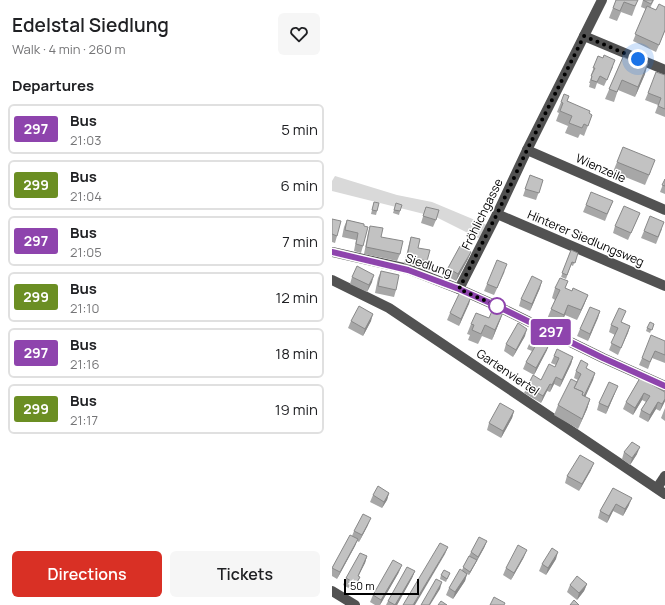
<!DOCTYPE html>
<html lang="en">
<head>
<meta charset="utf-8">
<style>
	body { margin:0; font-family:Manrope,sans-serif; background:#f6f6f6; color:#202124; height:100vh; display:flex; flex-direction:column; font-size:15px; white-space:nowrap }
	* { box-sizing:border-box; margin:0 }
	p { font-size:13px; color:#757577 }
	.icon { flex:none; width:22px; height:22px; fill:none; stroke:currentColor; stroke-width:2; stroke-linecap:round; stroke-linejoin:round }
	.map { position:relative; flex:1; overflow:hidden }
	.drawer { display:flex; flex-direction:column; background:#fff; width:332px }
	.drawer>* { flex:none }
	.badge { padding:0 8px; border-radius:3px; font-size:14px; line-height:26px }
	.scale { position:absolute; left:12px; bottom:10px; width:75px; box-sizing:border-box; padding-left:4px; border:2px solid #000; border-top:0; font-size:11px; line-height:14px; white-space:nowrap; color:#000; -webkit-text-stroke:3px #fff; paint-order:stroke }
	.you { position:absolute; width:20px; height:20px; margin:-10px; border:3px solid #fff; border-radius:50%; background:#1a73e8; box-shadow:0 0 0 6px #1a73e833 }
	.map>.badge { position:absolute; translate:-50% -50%; box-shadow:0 0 0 2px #fff }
	h2 { padding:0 12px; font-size:15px; line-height:36px }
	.round { display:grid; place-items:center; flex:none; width:42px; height:42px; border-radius:6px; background:#f6f6f6 }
	.headline { display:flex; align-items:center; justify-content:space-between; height:68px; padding:0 12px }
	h1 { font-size:19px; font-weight:600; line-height:30px }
	.action { display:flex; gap:8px; margin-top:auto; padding:8px 12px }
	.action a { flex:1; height:46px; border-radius:6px; background:#d93025; color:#fff; font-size:16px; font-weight:600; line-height:46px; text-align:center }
	.action a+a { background:#f6f6f6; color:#202124 }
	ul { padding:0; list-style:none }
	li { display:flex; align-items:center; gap:12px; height:50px; margin:0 8px 6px; padding:0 4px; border:2px solid #e0e0e0; border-radius:6px }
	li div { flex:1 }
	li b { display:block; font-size:15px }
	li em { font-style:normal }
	li .badge { min-width:44px; font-weight:700; text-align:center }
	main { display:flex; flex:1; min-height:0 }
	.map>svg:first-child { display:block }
	.green { fill:#d9d9d9 }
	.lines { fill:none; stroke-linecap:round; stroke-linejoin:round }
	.minor { stroke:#525252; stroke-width:10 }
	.wall { fill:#a7a7a7 }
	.shaded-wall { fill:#888 }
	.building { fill:#c2c2c2; stroke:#888 }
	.line-casing { stroke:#fff; stroke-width:9 }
	.line { stroke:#8e44ad; stroke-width:6 }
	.walk { stroke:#000; stroke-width:4; stroke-dasharray:0 7.2 }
	.stop-dot { fill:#fff; stroke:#8e44ad; stroke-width:2 }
	.labels { text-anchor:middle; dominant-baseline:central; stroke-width:3; stroke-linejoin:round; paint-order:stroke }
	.street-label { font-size:12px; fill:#000; stroke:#fff }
</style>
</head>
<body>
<main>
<section class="drawer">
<div class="headline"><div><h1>Edelstal Siedlung</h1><p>Walk · 4 min · 260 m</p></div><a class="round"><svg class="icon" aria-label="heart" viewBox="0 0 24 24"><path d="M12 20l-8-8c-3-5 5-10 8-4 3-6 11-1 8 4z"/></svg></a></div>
<h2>Departures</h2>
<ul>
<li><span class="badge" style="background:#8e44ad;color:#fff">297</span><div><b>Bus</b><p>21:03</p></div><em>5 min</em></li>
<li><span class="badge" style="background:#6b8e23;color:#fff">299</span><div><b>Bus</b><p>21:04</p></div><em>6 min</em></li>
<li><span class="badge" style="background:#8e44ad;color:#fff">297</span><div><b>Bus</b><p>21:05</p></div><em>7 min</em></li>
<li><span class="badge" style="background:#6b8e23;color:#fff">299</span><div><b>Bus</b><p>21:10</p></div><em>12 min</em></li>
<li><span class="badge" style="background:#8e44ad;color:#fff">297</span><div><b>Bus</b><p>21:16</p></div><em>18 min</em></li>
<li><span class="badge" style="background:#6b8e23;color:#fff">299</span><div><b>Bus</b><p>21:17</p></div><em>19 min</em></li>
</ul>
<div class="action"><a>Directions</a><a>Tickets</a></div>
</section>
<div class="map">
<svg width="333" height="605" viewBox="0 0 333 605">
	<rect width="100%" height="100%" fill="#fff"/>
	<path class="green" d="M3,176L65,195L100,202L155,225L148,239L104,217L0,191V181Z"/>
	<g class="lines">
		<g class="minor">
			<path d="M252,36L333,70"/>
			<path d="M195,150L333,210"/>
			<path d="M165,214L333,286"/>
			<path d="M0,252L76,269L127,289L165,306L271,358L333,386"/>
			<path d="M0,280L57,308L333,494"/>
			<path d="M127,289L165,214L195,150L270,0"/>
			<path d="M325,488L333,476"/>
			<path d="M0,591L23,605"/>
		</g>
	</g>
	<g class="wall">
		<path d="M284,0H306L300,16L289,12L285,21L277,18Z"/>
		<path d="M311,0H322L318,8L324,10L333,7V31L324,52L301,41L314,9L309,7Z"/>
		<path d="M266,56L281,67L272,86L265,83L263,89L257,87L258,83H257L260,75H259Z"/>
		<path d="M291,57L313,74L303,97L286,90L282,102L273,99Z"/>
		<path d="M333,75V117L323,113L326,105L313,100L316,93Z"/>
		<path d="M235,101L260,115L252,136L248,134L246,138L233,133L236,126L224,121L227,113L225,112L229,102Z"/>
		<path d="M285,162L319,171L313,185L281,172Z"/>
		<path d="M198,175L211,180L204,200L191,196Z"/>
		<path d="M333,179V194L328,192Z"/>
		<path d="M281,201L273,221L251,212L254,205Z"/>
		<path d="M42,202L45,211L44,215L39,214Z"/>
		<path d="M64,203L68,211L67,215L61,213Z"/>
		<path d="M94,207L104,220L101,227L89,223Z"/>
		<path d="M308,213L296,240L281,233L283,226Z"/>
		<path d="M0,219L5,236L3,243L0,242Z"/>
		<path d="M15,220L32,224L31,246L29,253L22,251L24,240L10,237L12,227Z"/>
		<path d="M38,226L49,237L68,254L65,261L32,254L36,233Z"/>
		<path d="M330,229L324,244L309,238L312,231Z"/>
		<path d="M79,237L86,248L95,261L93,268L72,264L77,244Z"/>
		<path d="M239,250L246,253L241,266L239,265L234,279L229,277Z"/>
		<path d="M136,259L124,281L113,275L116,268Z"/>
		<path d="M49,271L64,290L62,297L43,293L46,278Z"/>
		<path d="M173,271L162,295L152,291L155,284Z"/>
		<path d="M20,277L40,282L35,292L18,284Z"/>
		<path d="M236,281L233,288L240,291L256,295L252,305L245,320L233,315L228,325L215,319L223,300L220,298L223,288Z"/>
		<path d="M208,288L198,311L187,306L189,299Z"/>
		<path d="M139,297L127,326L115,320L118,313Z"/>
		<path d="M268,311L256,341L245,336L248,329Z"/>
		<path d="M157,318H169L160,340L150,336L146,344L136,340L138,335L135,334L139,324Z"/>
		<path d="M19,321H39L31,336L16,328Z"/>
		<path d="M289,322L298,326L286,355L277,350L283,335L277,332L279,325Z"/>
		<path d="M322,324L318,333L314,331L315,328Z"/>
		<path d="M212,333L210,339L215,350L202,375L191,369L194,362L200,351L195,349L198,342Z"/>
		<path d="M193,336L181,357L172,351L174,344Z"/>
		<path d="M333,341V363L320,358L316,369L307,365L310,358Z"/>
		<path d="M222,356L241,357L239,364L228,387L222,384L218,392L215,391L209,403L192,393L195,387L209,380L223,367L224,365L219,363Z"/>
		<path d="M254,369L263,373L253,397L258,399L255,409L246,429L222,415L226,405L246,380L242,378L244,371Z"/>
		<path d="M308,378L333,392V401L328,411L324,409L316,422L307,417L309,410L314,402L310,400L301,415L291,409L294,402Z"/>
		<path d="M283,393L274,414L265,410L267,403Z"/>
		<path d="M333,408V421L329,418Z"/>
		<path d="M182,411L180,418L169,438L155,430L157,423Z"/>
		<path d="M292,452L305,454L298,465L290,459Z"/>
		<path d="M259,470L247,491L233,483L235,476Z"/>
		<path d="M281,488L297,505L291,516L281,511L275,523L266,518L268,511Z"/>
		<path d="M57,493L55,500L50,508L38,502L41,495Z"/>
		<path d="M36,525L27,542L25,541L23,546L5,579L0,576V568L20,536L22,531Z"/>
		<path d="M155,541L152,548L137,575L135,574L133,581L121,599L114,595L117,588L130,570L139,552Z"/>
		<path d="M35,556L33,563L26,576L25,584L22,591L11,585L14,578Z"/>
		<path d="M192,557L179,580L171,575L174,568Z"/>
		<path d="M224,559L214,575L207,571L210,564Z"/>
		<path d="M83,571L80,578L65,605H54L56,601Z"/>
		<path d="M67,572L48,605H43L38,602L41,595Z"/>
		<path d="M118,573L114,582L108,579L109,575Z"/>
		<path d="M255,584L252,591L245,600L235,592L238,585Z"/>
	</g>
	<g class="shaded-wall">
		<path d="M316,63L313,74L303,97L306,87Z"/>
		<path d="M139,252L136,259L124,281L126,274Z"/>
		<path d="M42,275L40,282L35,292L37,285Z"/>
		<path d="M210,281L208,288L198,311L200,304Z"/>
		<path d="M256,295L252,305L245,320L249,310Z"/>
		<path d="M139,297L137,304L127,326L129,319Z"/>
		<path d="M236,305L233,315L228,325Z"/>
		<path d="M173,308L169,318L160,340L163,330Z"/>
		<path d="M268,311L266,318L256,341L258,334Z"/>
		<path d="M41,314L39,321L31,336L33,329Z"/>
		<path d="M298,326L296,333L286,355L289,348Z"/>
		<path d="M195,329L193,336L181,357L184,350Z"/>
		<path d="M218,343L215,350L202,375L204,368Z"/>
		<path d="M241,357L239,364L228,387L230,380Z"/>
		<path d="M263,373L261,380L250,404L252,397Z"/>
		<path d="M224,377L222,384L218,392L220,385Z"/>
		<path d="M218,384L215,391L209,403L211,396Z"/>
		<path d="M286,386L274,414L276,407Z"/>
		<path d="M312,393L310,400L301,415L303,408Z"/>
		<path d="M258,399L255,409L246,429Z"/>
		<path d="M333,399V401L328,411L330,404Z"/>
		<path d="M326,402L324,409L316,422L318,415Z"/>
		<path d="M182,411L180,418L169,438L171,431Z"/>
		<path d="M308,447L305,454L298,465L300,458Z"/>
		<path d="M262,463L259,470L247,491L250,484Z"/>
		<path d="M57,493L55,500L50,508L52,502Z"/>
		<path d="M300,498L297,505L291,516L293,509Z"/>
		<path d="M284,504L281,511L275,523L277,516Z"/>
		<path d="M39,518L36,525L27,542L30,535Z"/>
		<path d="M26,539L23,546L5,579L8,572Z"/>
		<path d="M155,541L152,548L137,575L138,572Z"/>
		<path d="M116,547L113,554L83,605H81Z"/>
		<path d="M195,550L192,557L179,580L182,573Z"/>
		<path d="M226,552L224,559L214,575L216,568Z"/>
		<path d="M35,556L33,563L23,583L26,576Z"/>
		<path d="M70,565L67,572L48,605L49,600Z"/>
		<path d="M83,571L80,578L65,605H63Z"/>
		<path d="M135,574L133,581L121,599L123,592Z"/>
		<path d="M28,577L22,591L24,584Z"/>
		<path d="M110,582L108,589L98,605H97Z"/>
		<path d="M255,584L252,591L245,600L247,593Z"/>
	</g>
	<g class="building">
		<path d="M284,0H306L303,6L292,2L288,11L281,8Z"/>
		<path d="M311,0H321L319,4Z"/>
		<path d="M327,4L333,7V30L327,45L303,34L315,6L324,10Z"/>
		<path d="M272,55L283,60L275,80L268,76L265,82L259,80L260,76H259L263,68H261L266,56L271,58Z"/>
		<path d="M291,57L308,64L310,61L316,63L306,87L290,80L285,92L277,89Z"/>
		<path d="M324,72L333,75V109L326,106L329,98L316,93Z"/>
		<path d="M232,94L237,96L235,101L258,111L257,113L260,115L256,126L252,124L250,128L237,123L240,116L228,111L231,103L229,102Z"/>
		<path d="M291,147L323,160L317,175L285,162Z"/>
		<path d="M198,175L211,180L207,193L193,189Z"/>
		<path d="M333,179V186L330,185Z"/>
		<path d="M259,192L281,201L275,214L254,205Z"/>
		<path d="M42,202L47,203L45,211L40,210Z"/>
		<path d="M64,203L70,205L68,211L62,210Z"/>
		<path d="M292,206L308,213L299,233L283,226Z"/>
		<path d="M94,207L107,210L104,220L91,216Z"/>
		<path d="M318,216L332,222L326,237L312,231Z"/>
		<path d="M0,219L9,221L5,236L0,234Z"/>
		<path d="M15,220L32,224V226L36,227L31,246L24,244L26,233L13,230Z"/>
		<path d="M38,226L51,228L49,237L71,241L68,254L34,247Z"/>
		<path d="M79,237L88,239L86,248L98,250L95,261L75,257Z"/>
		<path d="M128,246L139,252L126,274L116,268Z"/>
		<path d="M239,250L246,253L243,263L240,262L235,275L230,273Z"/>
		<path d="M165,260L175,264L165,288L155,284Z"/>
		<path d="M25,266L42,275L37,285L20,277Z"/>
		<path d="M49,271L67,275L64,290L46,286Z"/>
		<path d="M200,276L210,281L200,304L189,299Z"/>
		<path d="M228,278L236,281L233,288L240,291L241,288L256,295L249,310L236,305L232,315L219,309L228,290L223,288Z"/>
		<path d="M128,292L139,297L129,319L118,313Z"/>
		<path d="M163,304L173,308L163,330L153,325L149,334L140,330L142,325L139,324L144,313L157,318Z"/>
		<path d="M27,306L41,314L33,329L19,321Z"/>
		<path d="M258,307L268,311L258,334L248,329Z"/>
		<path d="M287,308L294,311L289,322L298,326L289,348L279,343L286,328L279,325Z"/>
		<path d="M318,322L322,324L320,330L315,328Z"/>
		<path d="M186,323L195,329L184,350L174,344Z"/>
		<path d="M205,329L212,333L209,338L218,343L204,368L194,362L204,345L198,342Z"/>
		<path d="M319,335L333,341V355L323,351L318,362L310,358Z"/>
		<path d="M225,349L241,357L230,380L224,377L220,385L218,384L211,396L195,387L201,375L209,380L217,364L223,367L227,358L222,356Z"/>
		<path d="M249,360L256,364L254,368L263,373L252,396L250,395L251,392L242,388L249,374L244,371Z"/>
		<path d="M308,378L333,392V399L330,404L326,402L318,415L309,410L318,396L312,393L303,408L294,402Z"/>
		<path d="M239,379L245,382L242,388L251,392L250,395L258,399L250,419L226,405Z"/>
		<path d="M277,382L286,386L276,407L267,403Z"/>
		<path d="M168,403L182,411L171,431L157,423Z"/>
		<path d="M300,442L308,447L300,458L292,452Z"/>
		<path d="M248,455L262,463L250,484L235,476Z"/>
		<path d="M46,486L57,493L52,502L41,495Z"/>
		<path d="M281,488L300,498L293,509L284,504L277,516L268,511Z"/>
		<path d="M31,514L39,518L30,535L22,531Z"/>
		<path d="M18,535L26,539L8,572L0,568Z"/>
		<path d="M147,537L155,541L146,557L139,552Z"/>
		<path d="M108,543L116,547L81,605H71Z"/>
		<path d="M186,545L195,550L182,573L174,568Z"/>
		<path d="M220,548L226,552L216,568L210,564Z"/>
		<path d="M28,553L35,556L26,576L28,577L24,584L14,578Z"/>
		<path d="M137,556L145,560L138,572L131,567Z"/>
		<path d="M61,560L70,565L49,600L41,595Z"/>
		<path d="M75,567L83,571L63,605L56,601Z"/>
		<path d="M128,569L135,574L123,592L117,588Z"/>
		<path d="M112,570L118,573L115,579L109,575Z"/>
		<path d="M245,576L255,584L247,593L238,585Z"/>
		<path d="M104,579L110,582L97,605H89Z"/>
		<path d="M162,597L173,603L172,605H158Z"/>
		<path d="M242,600L247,605H238Z"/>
		<path d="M109,601L115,605H106Z"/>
	</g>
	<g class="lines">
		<g class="line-casing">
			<path id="line" d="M0,252L76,270L127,289L165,306L271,358L333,386"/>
		</g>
		<use href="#line" class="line"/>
		<path class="walk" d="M165,306L127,289L165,214L195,150L252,36L306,59"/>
	</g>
	<circle class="stop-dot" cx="165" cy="306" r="8"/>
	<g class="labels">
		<g class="street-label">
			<text transform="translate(269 168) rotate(24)">Wienzeile</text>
			<text transform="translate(150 214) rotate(-64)">Fröhlichgasse</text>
			<text transform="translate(254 238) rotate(23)">Hinterer Siedlungsweg</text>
			<text transform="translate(97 265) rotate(19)">Siedlung</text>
			<text transform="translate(176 372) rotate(34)">Gartenviertel</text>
		</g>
	</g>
</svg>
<div class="scale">50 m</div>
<div class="you" style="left:306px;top:59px"></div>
<b class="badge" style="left:219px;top:332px;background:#8e44ad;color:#fff">297</b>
</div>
</main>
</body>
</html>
